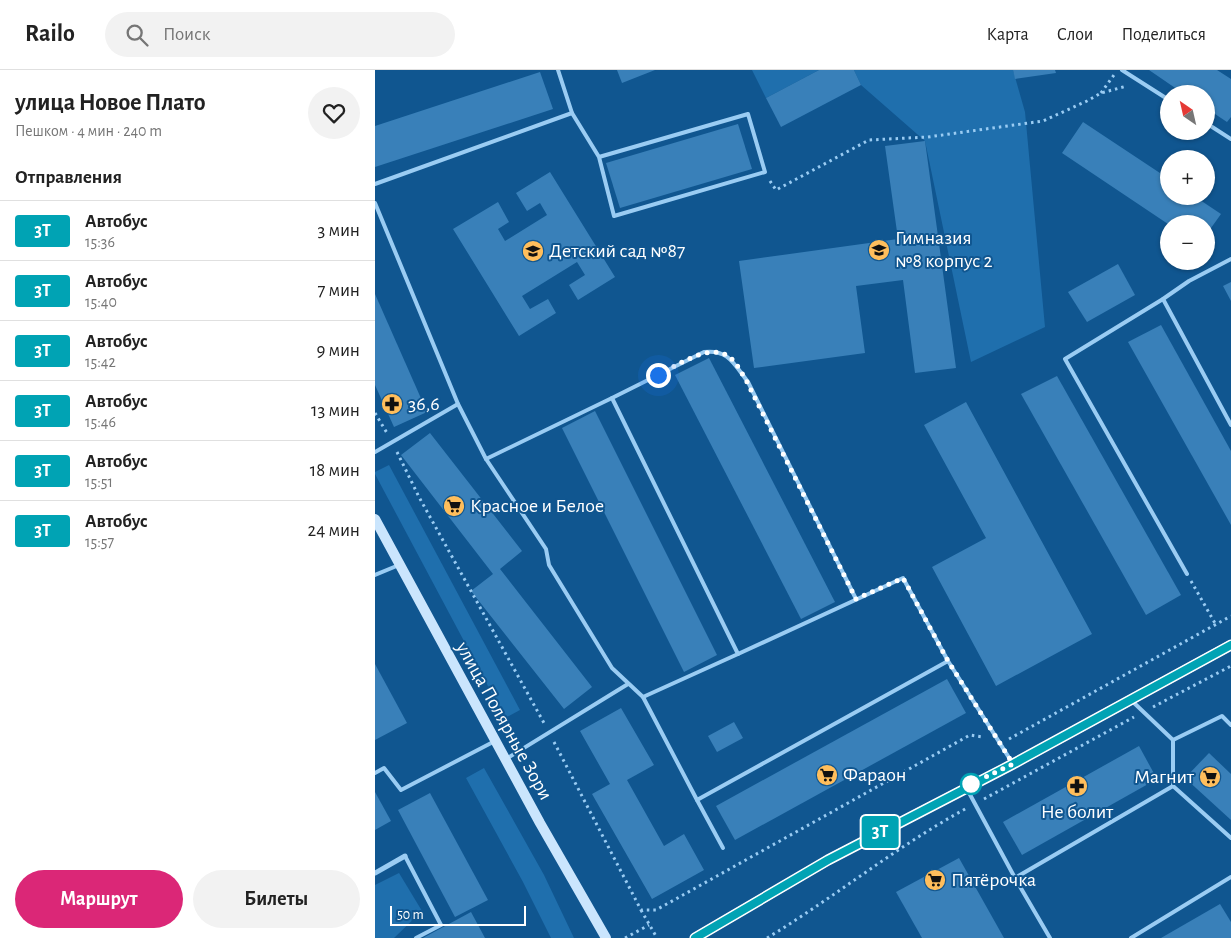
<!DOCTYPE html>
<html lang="ru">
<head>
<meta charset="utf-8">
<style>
	body { margin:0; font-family:"Alegreya Sans",sans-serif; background:#f2f2f2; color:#222; height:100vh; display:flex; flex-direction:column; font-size:19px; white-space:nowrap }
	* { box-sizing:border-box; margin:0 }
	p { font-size:16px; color:#767676 }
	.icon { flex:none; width:28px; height:28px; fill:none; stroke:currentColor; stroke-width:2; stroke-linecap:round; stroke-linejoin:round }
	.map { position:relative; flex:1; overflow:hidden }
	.panel { display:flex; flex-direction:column; background:#fff; width:375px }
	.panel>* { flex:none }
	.badge { padding:0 10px; border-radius:4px; font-size:18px; line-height:32px }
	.needle { width:32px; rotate:326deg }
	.buttons { position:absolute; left:785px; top:15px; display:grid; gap:10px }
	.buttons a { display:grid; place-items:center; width:55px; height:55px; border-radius:50%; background:#fff; box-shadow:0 1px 4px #0004; font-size:25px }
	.scale { position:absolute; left:15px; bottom:12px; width:136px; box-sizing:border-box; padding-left:5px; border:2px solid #fff; border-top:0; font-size:14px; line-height:18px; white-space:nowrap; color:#fff; -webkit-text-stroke:4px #105690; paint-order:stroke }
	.you { position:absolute; width:25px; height:25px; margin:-12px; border:4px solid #fff; border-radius:50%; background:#1a73e8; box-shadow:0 0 0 8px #1a73e833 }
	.map>.badge { position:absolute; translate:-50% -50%; box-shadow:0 0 0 2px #fff }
	h2 { padding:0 15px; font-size:19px; line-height:45px }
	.round { display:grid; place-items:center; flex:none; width:52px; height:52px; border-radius:26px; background:#f2f2f2 }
	.head { display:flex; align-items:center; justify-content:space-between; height:85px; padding:0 15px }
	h1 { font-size:24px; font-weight:700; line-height:38px }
	.button { display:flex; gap:10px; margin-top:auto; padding:10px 15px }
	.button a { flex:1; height:58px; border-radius:30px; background:#db2777; color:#fff; font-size:20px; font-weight:700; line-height:58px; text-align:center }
	.button a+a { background:#f2f2f2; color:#222 }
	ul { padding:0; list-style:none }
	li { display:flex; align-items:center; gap:15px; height:60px; padding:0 15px; border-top:1px solid #e0e0e0 }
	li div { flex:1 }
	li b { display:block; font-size:19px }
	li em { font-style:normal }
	li .badge { min-width:55px; font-weight:700; text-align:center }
	header { display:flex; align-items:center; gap:30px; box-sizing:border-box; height:70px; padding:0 25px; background:#fff; border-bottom:1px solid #e0e0e0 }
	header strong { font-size:24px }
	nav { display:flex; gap:28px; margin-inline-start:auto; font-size:18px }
	.search { width:350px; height:45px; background:#f2f2f2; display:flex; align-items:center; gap:12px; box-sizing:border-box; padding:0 18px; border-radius:28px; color:#767676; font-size:19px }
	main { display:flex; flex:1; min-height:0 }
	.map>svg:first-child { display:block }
	.green { fill:#1f6fad }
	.building { fill:#3980b9 }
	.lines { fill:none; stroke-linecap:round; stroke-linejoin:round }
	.path { stroke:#9accf3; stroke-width:3; stroke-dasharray:2.5 4; stroke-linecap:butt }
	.lane { stroke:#9accf3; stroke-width:4 }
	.street { stroke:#9accf3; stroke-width:5 }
	.secondary { stroke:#cae5fd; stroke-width:10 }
	.line-casing { stroke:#fff; stroke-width:11 }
	.line { stroke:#00a3b4; stroke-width:8 }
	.walk { stroke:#fff; stroke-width:5; stroke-dasharray:0 9 }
	.stop-dot { fill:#fff; stroke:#00a3b4; stroke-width:2.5 }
	.labels { text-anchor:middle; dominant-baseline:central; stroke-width:4; stroke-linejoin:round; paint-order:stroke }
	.poi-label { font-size:20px; fill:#fff; stroke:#105690; text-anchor:start }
	.street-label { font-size:20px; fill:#fff; stroke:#105690 }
</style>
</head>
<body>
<header>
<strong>Railo</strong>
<div class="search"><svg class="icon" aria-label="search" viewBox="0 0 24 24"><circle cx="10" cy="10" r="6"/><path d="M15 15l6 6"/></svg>Поиск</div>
<nav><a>Карта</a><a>Слои</a><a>Поделиться</a></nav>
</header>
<main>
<section class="panel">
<div class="head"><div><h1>улица Новое Плато</h1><p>Пешком · 4 мин · 240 m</p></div><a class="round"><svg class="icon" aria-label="heart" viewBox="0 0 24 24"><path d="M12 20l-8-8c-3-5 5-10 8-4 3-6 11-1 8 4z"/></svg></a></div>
<h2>Отправления</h2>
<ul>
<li><span class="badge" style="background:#00a3b4;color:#fff">3Т</span><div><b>Автобус</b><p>15:36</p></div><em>3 мин</em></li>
<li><span class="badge" style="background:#00a3b4;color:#fff">3Т</span><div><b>Автобус</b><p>15:40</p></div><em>7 мин</em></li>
<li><span class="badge" style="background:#00a3b4;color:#fff">3Т</span><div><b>Автобус</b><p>15:42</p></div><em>9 мин</em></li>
<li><span class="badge" style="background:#00a3b4;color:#fff">3Т</span><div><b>Автобус</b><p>15:46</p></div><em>13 мин</em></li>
<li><span class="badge" style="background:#00a3b4;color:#fff">3Т</span><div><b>Автобус</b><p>15:51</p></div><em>18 мин</em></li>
<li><span class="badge" style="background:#00a3b4;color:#fff">3Т</span><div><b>Автобус</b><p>15:57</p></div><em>24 мин</em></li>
</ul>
<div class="button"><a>Маршрут</a><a>Билеты</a></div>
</section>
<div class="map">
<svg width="856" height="868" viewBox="0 0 856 868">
	<rect width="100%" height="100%" fill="#105690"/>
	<g class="green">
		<path d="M377,0H444L391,28Z"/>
		<path d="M479,0H638L650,42L670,257L596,292L550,71L486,15Z"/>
		<path d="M14,395L145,640L130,648L0,404V402Z"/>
		<path d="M109,698L169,805L199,868H176L148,812L91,708Z"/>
		<path d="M24,803L47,841L19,868H0V815Z"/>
	</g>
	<g class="building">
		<path d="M242,0H280L247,13Z"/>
		<path d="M444,0H479L486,15L406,57L391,28Z"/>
		<path d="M638,0H680L681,3L640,9Z"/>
		<path d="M774,0H842L856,9V47L852,52L831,38V24H809Z"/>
		<path d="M165,2L178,39L0,97V56Z"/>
		<path d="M708,52L794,109V126H819L846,144L831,165V154H793L687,83Z"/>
		<path d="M363,54L377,99L245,138L231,93Z"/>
		<path d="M550,71L581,298L540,303L528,210L481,216L490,283L379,298L364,191L523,169L510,76Z"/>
		<path d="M175,102L240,207L203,230L194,215L210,205L202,192L147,226L155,239L173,229L181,243L144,266L78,159L123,132L134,152L123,159L130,171L172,145L165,133L152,141L141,123Z"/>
		<path d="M743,194L760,225L712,252L693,222Z"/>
		<path d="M856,212V231L848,216Z"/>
		<path d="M0,224L52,342L19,357L0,315Z"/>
		<path d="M786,255L856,381V455L753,272Z"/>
		<path d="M334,288L460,532L426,549L300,305Z"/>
		<path d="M682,306L806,525L771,545L646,324Z"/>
		<path d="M591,332L717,564L621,616L557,497L611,468L549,355Z"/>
		<path d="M220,341L342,585L309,602L187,358Z"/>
		<path d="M55,363L147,481L125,499L217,617L189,639L96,521L118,504L26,385Z"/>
		<path d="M0,594L32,653L0,670Z"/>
		<path d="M572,609L591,643L360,770L341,736Z"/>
		<path d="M246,638L279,695L252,710L289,776L309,764L329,800L277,829L217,724L235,714L205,661Z"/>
		<path d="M359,652L368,668L342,682L333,666Z"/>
		<path d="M764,676L782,709L647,785L628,752Z"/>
		<path d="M834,683L856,704V750L810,708Z"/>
		<path d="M0,722L16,751L0,760Z"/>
		<path d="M55,723L113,830L80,847L23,740Z"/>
		<path d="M584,788L629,868H547L521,822Z"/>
		<path d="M845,834L856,852V868H786Z"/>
		<path d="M96,842L110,868H48Z"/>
	</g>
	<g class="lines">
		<g class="path">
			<path d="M726,23L739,5"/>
			<path d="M395,111L401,120L494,70L553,67L668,51L712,31L726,23L752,16"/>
			<path d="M0,343L12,363"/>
			<path d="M22,382L44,427L169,653"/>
			<path d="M816,511L841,555"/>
			<path d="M778,637L856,596"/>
			<path d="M634,669L856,546"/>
			<path d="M179,672L266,840H281L595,665L608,667"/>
			<path d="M609,729L759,647"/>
			<path d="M266,840L282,868"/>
			<path d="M250,868L274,855"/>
			<path d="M392,868C460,827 522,776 592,738"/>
		</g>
		<g class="lane">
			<path d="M747,0L794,30"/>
			<path d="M197,43L224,87L239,146L390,102L373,44L224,87"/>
			<path d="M831,53L856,69"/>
			<path d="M0,114L197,43L183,0"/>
			<path d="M0,133L83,334L111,389L237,328L363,584L268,627"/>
			<path d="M788,229L856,355"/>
			<path d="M237,328L329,282C353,279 359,294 373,312L481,529"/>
			<path d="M0,382L83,334"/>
			<path d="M111,389L171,479L174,495L237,598L268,627L322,730L573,591L638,694"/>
			<path d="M812,504L690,289L788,229L814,211L856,189"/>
			<path d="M0,505L24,495"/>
			<path d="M363,584L528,508L573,591"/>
			<path d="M757,631L798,670V716L856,768"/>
			<path d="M798,670L847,646L856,655"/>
			<path d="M131,689L253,614"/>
			<path d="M0,703L9,698L26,720L120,671"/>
			<path d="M592,719L640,808L675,868"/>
			<path d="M322,730L348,778"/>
			<path d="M30,786L66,855L41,868"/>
			<path d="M640,808L798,716"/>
			<path d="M756,868L856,807"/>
		</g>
		<path class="street" d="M0,803L30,786"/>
		<g class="secondary">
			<path d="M0,449L165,753L231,868"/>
			<path d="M320,868L453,790L638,694L856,575"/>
		</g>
	</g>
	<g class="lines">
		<g class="line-casing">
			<path id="line" d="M320,868L453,790L638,694L856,575"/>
		</g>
		<use href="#line" class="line"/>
		<path class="walk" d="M283,305C301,296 334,273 353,286C361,291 367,304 372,312L481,529L528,508L573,591L638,694L596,714"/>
	</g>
	<defs>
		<g id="school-disc" transform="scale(1.125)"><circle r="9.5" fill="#ffbe5c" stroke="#105690"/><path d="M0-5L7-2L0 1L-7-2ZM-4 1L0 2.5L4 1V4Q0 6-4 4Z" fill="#111"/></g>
		<g id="pharmacy-disc" transform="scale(1.125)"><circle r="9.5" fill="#ffbe5c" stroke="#105690"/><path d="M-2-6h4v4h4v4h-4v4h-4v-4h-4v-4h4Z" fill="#111"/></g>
		<g id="supermarket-disc" transform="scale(1.125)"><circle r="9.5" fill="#ffbe5c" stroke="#105690"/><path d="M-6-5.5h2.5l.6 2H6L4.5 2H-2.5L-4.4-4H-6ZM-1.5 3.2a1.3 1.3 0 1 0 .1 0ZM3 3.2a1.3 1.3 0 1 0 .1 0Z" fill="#111"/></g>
	</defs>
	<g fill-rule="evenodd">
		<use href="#school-disc" x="504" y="180"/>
		<use href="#school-disc" x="158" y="181"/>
		<use href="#pharmacy-disc" x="17" y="334"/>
		<use href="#supermarket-disc" x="79" y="436"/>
		<use href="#supermarket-disc" x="452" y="705"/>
		<use href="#supermarket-disc" x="835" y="707"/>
		<use href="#pharmacy-disc" x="702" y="716"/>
		<use href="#supermarket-disc" x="560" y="810"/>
	</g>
	<circle class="stop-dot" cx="596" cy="714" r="10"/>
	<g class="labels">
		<g class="poi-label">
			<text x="520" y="168">Гимназия<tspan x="520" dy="23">№8 корпус 2</tspan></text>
			<text x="174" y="181">Детский сад №87</text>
			<text x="33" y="334">36,6</text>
			<text x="95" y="436">Красное и Белое</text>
			<text x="468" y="705">Фараон</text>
			<text x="819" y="707" text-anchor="end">Магнит</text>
			<text x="702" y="742" text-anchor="middle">Не болит</text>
			<text x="576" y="810">Пятёрочка</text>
		</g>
		<g class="street-label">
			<text transform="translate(129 651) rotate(61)">улица Полярные Зори</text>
		</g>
	</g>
</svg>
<div class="buttons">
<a><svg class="needle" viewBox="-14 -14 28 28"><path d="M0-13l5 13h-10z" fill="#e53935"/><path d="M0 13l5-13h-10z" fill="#767676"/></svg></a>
<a>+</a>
<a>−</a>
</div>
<div class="scale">50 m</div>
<div class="you" style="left:283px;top:305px"></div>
<b class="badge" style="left:505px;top:762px;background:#00a3b4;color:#fff">3Т</b>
</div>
</main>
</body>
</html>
